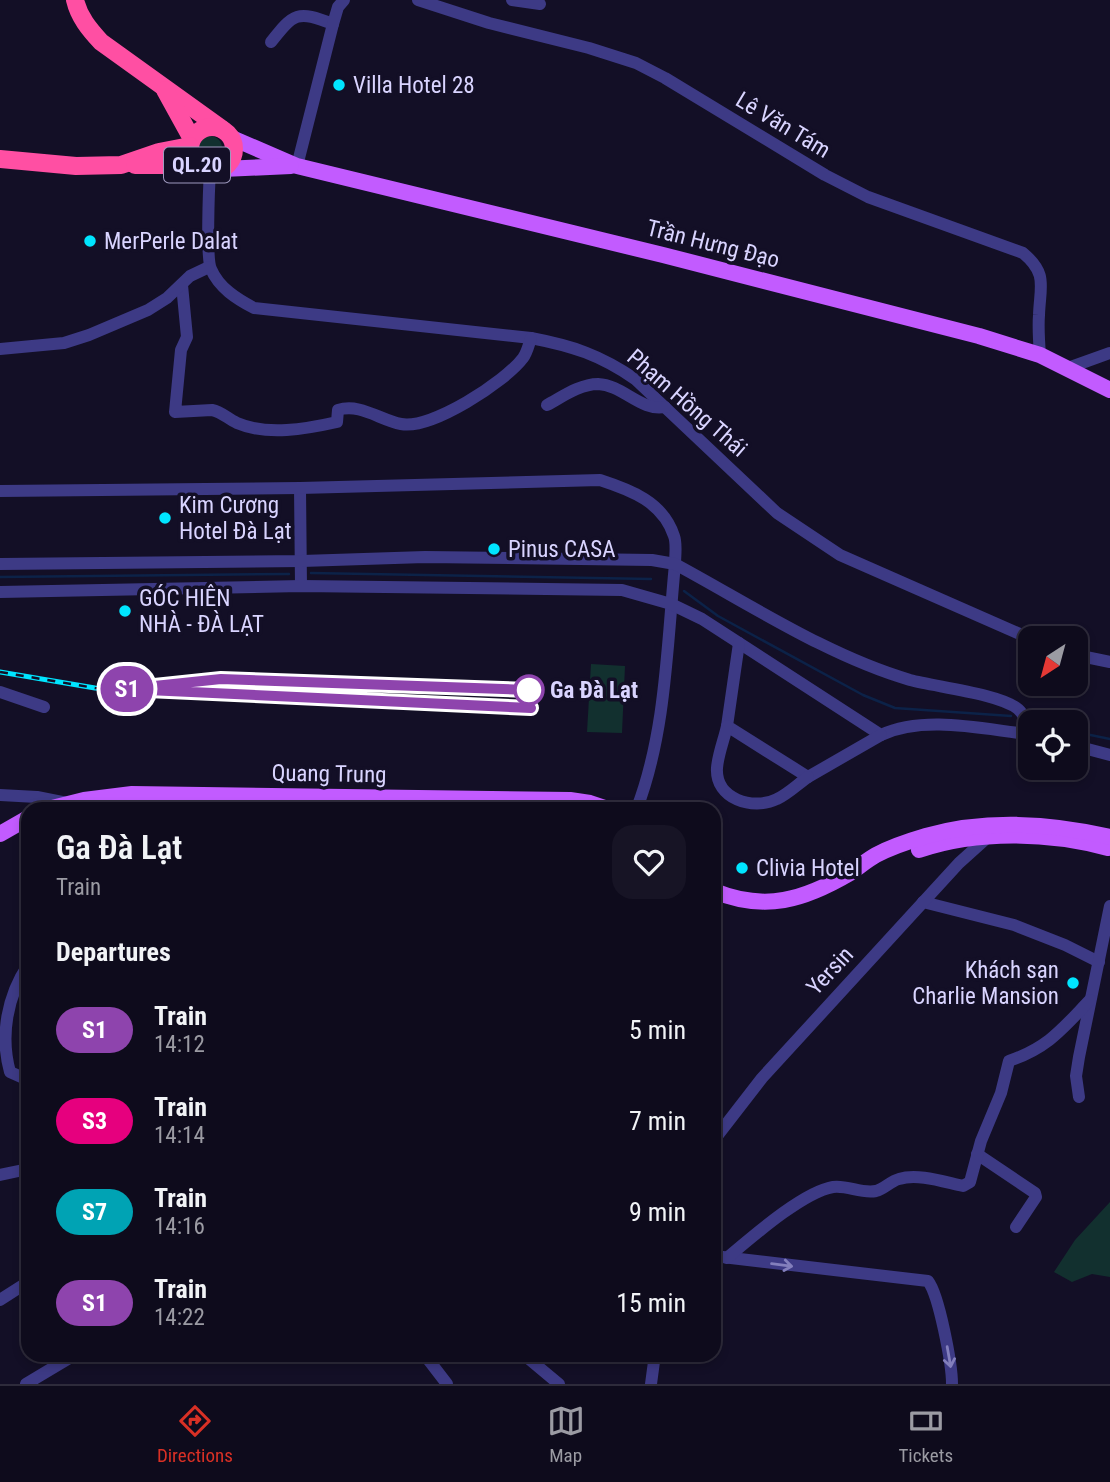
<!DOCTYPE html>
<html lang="en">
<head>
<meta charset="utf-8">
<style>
	body { margin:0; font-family:"Roboto Condensed",sans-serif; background:#171425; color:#f1f3f6; height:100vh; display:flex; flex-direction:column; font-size:26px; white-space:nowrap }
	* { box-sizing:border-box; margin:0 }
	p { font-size:23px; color:#9b9ba3 }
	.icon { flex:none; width:38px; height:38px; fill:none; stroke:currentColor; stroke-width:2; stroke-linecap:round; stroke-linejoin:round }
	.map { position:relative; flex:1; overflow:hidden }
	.side { position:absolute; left:21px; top:802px; width:700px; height:560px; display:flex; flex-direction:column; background:#0e0b1c; border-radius:21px; box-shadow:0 4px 10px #0003,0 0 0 2px #2e2b3b }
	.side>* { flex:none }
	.badge { padding:0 14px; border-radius:23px; font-size:24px; line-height:46px }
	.needle { width:46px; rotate:216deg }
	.controls { position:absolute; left:1018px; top:626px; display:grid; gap:14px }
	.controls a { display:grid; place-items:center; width:70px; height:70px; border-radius:14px; background:#0e0b1c; box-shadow:0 4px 10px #0003,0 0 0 2px #2e2b3b; font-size:35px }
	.map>.badge { position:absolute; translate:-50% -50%; box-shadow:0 0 0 4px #fff }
	h2 { padding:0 35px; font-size:26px; line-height:63px }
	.round { display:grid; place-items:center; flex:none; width:74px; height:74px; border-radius:21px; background:#171425 }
	.overview { display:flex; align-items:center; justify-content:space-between; height:119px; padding:0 35px }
	h1 { font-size:33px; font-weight:600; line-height:52px }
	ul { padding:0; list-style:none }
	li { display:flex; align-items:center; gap:21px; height:91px; padding:0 35px }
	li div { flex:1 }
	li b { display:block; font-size:26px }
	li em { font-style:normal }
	li .badge { min-width:77px; font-weight:700; text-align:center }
	.tab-bar { display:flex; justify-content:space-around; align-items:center; height:98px; border-top:2px solid #2e2b3b; background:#0e0b1c; font-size:19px; color:#9b9ba3 }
	.tab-bar a { display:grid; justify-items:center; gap:4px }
	.tab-bar .on { color:#d93025 }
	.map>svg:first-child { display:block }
	.green { fill:#12302f }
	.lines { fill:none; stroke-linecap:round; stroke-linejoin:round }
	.stream { stroke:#0c2248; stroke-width:2.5 }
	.minor { stroke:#3d3a85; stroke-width:12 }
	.major { stroke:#c25bff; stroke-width:16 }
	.highway { stroke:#ff4fa3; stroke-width:18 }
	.rail-casing { stroke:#00e5ff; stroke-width:5 }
	.rail { stroke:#130f26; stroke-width:2.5; stroke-dasharray:8; stroke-linecap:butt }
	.oneway { stroke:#837fbc }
	.line-casing { stroke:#fff; stroke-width:16 }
	.line { stroke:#8e44ad; stroke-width:10 }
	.poi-dot { fill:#00e5ff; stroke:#130f26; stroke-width:2.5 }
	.stop-dot { fill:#fff; stroke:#8e44ad; stroke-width:3.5 }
	.labels { text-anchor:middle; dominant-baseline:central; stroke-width:7; stroke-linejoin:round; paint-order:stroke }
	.shield { fill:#130f26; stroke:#9e99be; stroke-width:2 }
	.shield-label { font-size:21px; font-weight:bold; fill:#d9d4ff }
	.poi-label { font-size:23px; fill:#d9d4ff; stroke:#130f26; text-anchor:start }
	.street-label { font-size:23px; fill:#d9d4ff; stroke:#130f26 }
	.stop-label { font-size:23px; font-weight:bold; fill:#d9d4ff; stroke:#130f26; text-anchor:start }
</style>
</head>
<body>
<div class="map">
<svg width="1110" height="1384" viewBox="0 0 1110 1384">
	<rect width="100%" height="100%" fill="#130f26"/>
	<g class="green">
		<circle cx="210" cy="148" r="12"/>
		<path d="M591,664L625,666L622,733L587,732Z"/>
		<path d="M1110,1202V1277L1092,1274L1072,1282L1054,1272L1075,1240Z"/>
	</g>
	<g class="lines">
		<g class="stream">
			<path d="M311,573L651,579"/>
			<path d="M0,577L289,574"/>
			<path d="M684,591L718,616L863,695L895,708L1011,716"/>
			<path d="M1076,732L1110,739"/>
		</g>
		<g class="minor">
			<path d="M418,0L489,23L589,48L636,63L665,78L825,175L868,197L1023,253C1048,274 1040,286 1039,315C1038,328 1039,342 1040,355"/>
			<path d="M512,0L540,4"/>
			<path d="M271,42C294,13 297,10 333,24"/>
			<path d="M297,166L333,24L338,7L344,0"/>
			<path d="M210,171C209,187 206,259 211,269C219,288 237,299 254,308L531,338C573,346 600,355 635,379L777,513L840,555L1031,639"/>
			<path d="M182,285L187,337L181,350L175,412L212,410C222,412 228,419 237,423C267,436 306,429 337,422L338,410C360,403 380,420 401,424C431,430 505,382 523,358C527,353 529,344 531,338"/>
			<path d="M0,349L64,343L89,335L148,310L167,298L190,276L209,267"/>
			<path d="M1068,368L1110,353"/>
			<path d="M547,405C562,397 580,384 598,384C623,385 641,412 665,407"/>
			<path d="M300,488L301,586"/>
			<path d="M0,491L300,488L600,480C631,490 663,502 674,536C677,544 675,556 675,564C667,645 666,732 637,808"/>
			<path d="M0,564L302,561L425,557L652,560L675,564C751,605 828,656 910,680C937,687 1000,694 1018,709C1026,716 1026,724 1027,734L1031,735"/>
			<path d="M0,592L301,586L622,590L671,604L702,619L881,735C924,715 982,729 1027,734"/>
			<path d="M739,643L727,726L808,777L881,735"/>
			<path d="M1076,655L1110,662"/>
			<path d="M0,692L44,707"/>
			<path d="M727,726C724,740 718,754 717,768C715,799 753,811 777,799C788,794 798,784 808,777"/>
			<path d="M1076,746L1110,755"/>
			<path d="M0,795L37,797L67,803"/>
			<path d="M923,902L1014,925L1065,945L1099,962"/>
			<path d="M28,965C7,996 0,1036 10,1072L28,1080"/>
			<path d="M1079,1097L1076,1076L1079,1057L1110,906"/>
			<path d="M714,1140L762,1078L959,863L989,836"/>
			<path d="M977,1154L1035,1193L1036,1197L1016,1227"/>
			<path d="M0,1175L28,1169"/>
			<path d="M714,1256L928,1281C939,1295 952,1364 952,1384"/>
			<path d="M727,1258C752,1237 803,1192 833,1187C848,1185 861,1194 876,1191C884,1189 891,1181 899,1179C918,1173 944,1182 963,1186L970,1182L981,1141L1001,1093L1009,1061C1049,1047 1062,1029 1090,1000"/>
			<path d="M0,1300L28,1282"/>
			<path d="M424,1354L447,1384"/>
			<path d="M523,1354L559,1384"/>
			<path d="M26,1384L76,1354"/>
			<path d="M651,1384L655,1354"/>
		</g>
		<g class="major">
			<path d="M232,138L297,166L663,255L979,336L1040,355L1110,390"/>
			<path d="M223,169L291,166"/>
			<path d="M52,808L84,800L132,794L570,800L590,803L605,808"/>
			<path d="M0,834L28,818"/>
			<path d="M919,850C977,830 1049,832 1108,848"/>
			<path d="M714,891C765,912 804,900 850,873C859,867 867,860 876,855C891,847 909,841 926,836C985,819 1051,823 1110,837"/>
		</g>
		<g class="highway">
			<path d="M75,0C79,17 89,29 101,42L222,129"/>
			<path d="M165,90L192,139"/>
			<circle cx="212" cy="149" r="22"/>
			<path d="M0,159L76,166L121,165L159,152L190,146"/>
			<path d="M135,165H196"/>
		</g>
		<g class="rail-casing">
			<g id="rail">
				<path d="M0,672L95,688L531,708"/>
				<path d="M175,684L221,679L529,690"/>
			</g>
		</g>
		<use href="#rail" class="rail"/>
	</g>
	<defs><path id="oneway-shaft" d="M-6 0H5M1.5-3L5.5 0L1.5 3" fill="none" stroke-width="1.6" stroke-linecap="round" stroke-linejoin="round" transform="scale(1.75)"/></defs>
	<g class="oneway">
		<use href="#oneway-shaft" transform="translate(782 1265) rotate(7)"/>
		<use href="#oneway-shaft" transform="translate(949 1357) rotate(80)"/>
	</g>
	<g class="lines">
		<g class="line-casing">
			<path id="line" d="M529,690L221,679L126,689L531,708"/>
		</g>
		<use href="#line" class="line"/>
	</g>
	<g class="poi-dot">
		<circle cx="339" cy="85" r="7"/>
		<circle cx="90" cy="241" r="7"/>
		<circle cx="165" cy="518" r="7"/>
		<circle cx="494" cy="549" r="7"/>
		<circle cx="125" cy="611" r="7"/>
		<circle cx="742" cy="868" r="7"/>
		<circle cx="1073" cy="983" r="7"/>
	</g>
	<circle class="stop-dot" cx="529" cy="690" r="14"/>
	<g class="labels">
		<rect class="shield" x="164" y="147.5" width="66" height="35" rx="5"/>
		<g class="shield-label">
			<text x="197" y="165">QL.20</text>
		</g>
		<g class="poi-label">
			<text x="353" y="85">Villa Hotel 28</text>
			<text x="104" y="241">MerPerle Dalat</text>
			<text x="179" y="505">Kim Cương<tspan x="179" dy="26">Hotel Đà Lạt</tspan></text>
			<text x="508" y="549">Pinus CASA</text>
			<text x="139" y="598">GÓC HIÊN<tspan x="139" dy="26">NHÀ - ĐÀ LẠT</tspan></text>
			<text x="756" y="868">Clivia Hotel</text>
			<text x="1059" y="970" text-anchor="end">Khách sạn<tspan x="1059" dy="26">Charlie Mansion</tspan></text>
		</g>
		<g class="street-label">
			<text transform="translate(783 125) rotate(31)">Lê Văn Tám</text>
			<text transform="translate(713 244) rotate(14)">Trần Hưng Đạo</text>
			<text transform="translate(687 403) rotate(41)">Phạm Hồng Thái</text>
			<text transform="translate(329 774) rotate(1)">Quang Trung</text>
			<text transform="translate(830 971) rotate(-47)">Yersin</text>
		</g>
		<g class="stop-label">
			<text x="550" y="690">Ga Đà Lạt</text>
		</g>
	</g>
</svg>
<div class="controls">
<a><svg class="needle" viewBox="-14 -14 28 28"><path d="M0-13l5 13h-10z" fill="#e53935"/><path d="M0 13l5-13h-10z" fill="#9b9ba3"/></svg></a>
<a><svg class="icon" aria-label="locate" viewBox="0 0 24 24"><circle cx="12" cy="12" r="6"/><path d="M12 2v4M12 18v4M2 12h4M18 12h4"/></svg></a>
</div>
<b class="badge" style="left:127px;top:689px;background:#8e44ad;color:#fff">S1</b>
<section class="side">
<div class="overview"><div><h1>Ga Đà Lạt</h1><p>Train</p></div><a class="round"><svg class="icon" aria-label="heart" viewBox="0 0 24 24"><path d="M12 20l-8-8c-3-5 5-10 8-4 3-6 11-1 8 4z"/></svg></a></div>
<h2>Departures</h2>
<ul>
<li><span class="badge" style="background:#8e44ad;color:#fff">S1</span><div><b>Train</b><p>14:12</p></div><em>5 min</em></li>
<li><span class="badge" style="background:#e6007e;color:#fff">S3</span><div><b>Train</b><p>14:14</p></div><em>7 min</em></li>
<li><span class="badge" style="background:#00a3b4;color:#fff">S7</span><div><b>Train</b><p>14:16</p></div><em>9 min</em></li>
<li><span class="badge" style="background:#8e44ad;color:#fff">S1</span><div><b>Train</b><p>14:22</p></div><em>15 min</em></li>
</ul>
</section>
</div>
<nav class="tab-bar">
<a class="on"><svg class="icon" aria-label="directions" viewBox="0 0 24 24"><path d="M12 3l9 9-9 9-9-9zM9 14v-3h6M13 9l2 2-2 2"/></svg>Directions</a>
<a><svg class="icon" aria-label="map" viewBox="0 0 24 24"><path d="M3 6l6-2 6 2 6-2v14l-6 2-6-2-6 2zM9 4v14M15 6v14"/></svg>Map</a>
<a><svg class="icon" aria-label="tickets" viewBox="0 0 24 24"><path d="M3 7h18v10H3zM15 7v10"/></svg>Tickets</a>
</nav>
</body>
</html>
